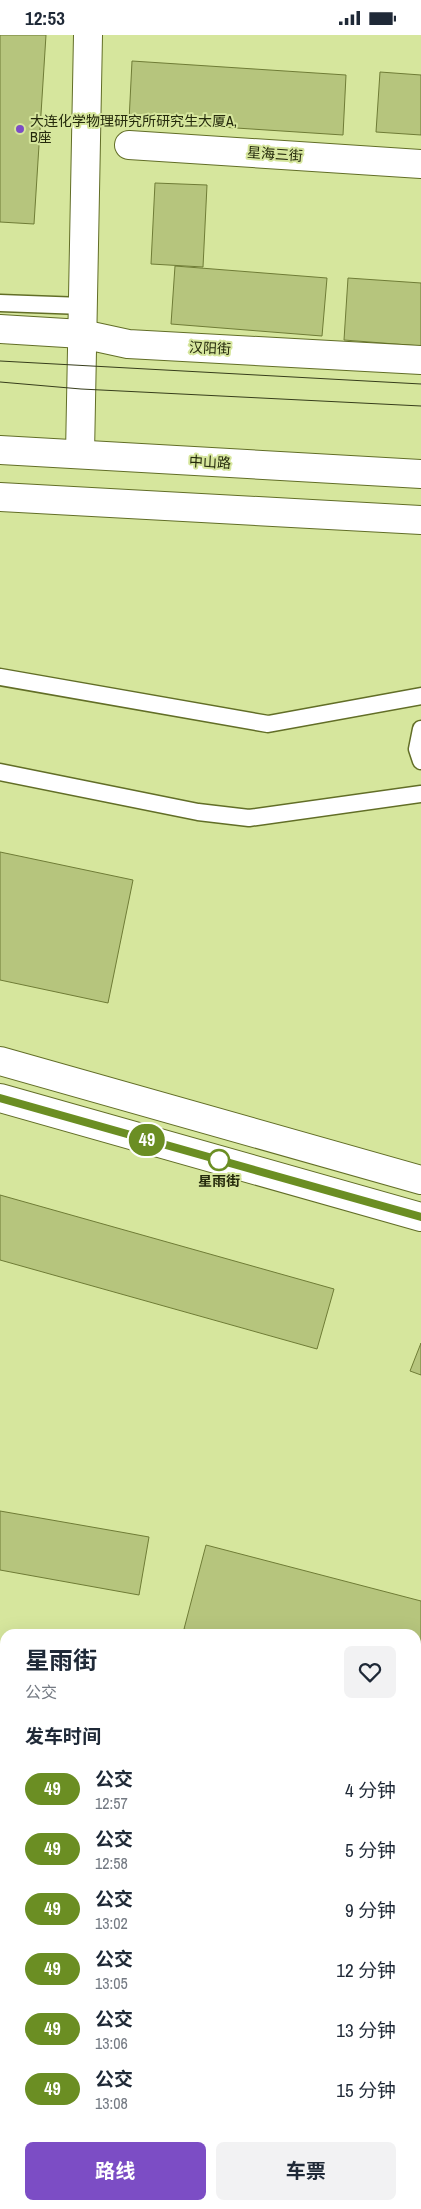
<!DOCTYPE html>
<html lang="zh">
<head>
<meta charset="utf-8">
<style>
	body { margin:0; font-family:"Archivo Narrow","Noto Sans SC",sans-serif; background:#f2f2f3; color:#1f2937; height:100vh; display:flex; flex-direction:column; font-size:19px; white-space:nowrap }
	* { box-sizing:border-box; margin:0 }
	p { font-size:16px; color:#747a83 }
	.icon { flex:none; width:28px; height:28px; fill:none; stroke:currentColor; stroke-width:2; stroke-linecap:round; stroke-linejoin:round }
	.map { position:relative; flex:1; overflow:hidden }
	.details { position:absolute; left:0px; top:1594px; width:421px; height:581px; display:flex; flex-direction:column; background:#fff; border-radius:15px 15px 0 0; box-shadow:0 5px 20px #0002 }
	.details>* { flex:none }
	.badge { padding:0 10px; border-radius:16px; font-size:18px; line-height:32px }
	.map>.badge { position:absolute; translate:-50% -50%; box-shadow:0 0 0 2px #fff }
	h2 { padding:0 25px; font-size:19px; line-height:45px }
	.round { display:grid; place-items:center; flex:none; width:52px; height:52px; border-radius:8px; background:#f2f2f3 }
	.summary { display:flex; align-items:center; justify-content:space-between; height:85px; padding:0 25px }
	h1 { font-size:24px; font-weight:700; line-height:38px }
	.primary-button { display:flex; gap:10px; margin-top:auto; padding:10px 25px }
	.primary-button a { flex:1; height:58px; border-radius:8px; background:#7c4dc5; color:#fff; font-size:20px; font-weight:700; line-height:58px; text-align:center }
	.primary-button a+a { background:#f2f2f3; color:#1f2937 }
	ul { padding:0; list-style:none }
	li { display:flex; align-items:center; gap:15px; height:60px; padding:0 25px }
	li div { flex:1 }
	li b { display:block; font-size:19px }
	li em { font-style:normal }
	li .badge { min-width:55px; font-weight:700; text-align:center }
	.status { display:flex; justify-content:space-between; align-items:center; height:35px; padding:0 25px; background:#fff; direction:ltr }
	.status svg { height:14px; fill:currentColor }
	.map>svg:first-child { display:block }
	.building { fill:#b6c57d; stroke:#6f7c36 }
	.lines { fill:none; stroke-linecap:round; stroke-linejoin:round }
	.lane-casing { stroke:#626e27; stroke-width:19 }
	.street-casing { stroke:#626e27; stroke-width:30 }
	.secondary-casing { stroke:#626e27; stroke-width:30 }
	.highway-casing { stroke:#626e27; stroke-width:30 }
	.lane { stroke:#fff; stroke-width:16 }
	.street { stroke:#fff; stroke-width:28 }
	.secondary { stroke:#fff; stroke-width:28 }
	.highway { stroke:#fff; stroke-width:28 }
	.tram { stroke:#373d1b; stroke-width:1 }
	.line-casing { stroke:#fff; stroke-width:11 }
	.line { stroke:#6b8e23; stroke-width:8 }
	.poi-dot { fill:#7c4dc5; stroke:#d6e69d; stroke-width:2 }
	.stop-dot { fill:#fff; stroke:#6b8e23; stroke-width:2.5 }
	.labels { text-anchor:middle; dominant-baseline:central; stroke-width:4; stroke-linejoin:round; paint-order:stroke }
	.poi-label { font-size:14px; fill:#252a0c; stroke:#d6e69d; text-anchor:start }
	.street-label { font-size:14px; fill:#252a0c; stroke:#d6e69d }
	.stop-label { font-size:14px; font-weight:bold; fill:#252a0c; stroke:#d6e69d }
</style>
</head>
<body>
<div class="status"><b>12:53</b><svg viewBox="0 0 49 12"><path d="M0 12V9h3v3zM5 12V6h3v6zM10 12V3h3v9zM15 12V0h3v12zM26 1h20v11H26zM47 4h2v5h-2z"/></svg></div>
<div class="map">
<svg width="421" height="2174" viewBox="0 0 421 2174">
	<rect width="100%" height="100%" fill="#d6e69d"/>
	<g class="building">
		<path d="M0,0H46L34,189L0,187Z"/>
		<path d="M132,26L346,40L343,100L129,86Z"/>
		<path d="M380,37L421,40V100L376,97Z"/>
		<path d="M155,148L207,150L203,232L151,229Z"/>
		<path d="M175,231L327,243L322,301L171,289Z"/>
		<path d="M348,243L421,248V311L344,305Z"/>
		<path d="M0,817L133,845L108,968L0,945Z"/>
		<path d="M0,1160L334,1254L317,1314L0,1225Z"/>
		<path d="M421,1308V1340L410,1336Z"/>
		<path d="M0,1476L149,1502L139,1560L0,1535Z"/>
		<path d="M206,1510L421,1566V1656L416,1655V1599H202L184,1594Z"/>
		<path d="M0,1751L5,1752V1807H0Z"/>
		<path d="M416,1864L421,1865V1919L416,1918Z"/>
		<path d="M0,2033L5,2034V2096L0,2095Z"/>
	</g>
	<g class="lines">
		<g class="lane-casing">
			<g id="lane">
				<path d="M0,268L83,271"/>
				<path d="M0,642L268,689L421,661"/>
				<path d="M421,694L417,714L421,726"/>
				<path d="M0,737L198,777L249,783L421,759"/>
			</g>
		</g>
		<g class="street-casing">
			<g id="street">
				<path d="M129,110L421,129"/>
				<path d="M0,294L82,299L128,309L421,325"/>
				<path d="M80,419L88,0"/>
			</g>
		</g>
		<g class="secondary-casing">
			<g id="secondary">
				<path d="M0,1026L421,1145"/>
				<path d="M0,1063L421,1182"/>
			</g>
		</g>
		<g class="highway-casing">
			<g id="highway">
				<path d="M0,415L421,439"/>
				<path d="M0,462L421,485"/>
			</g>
		</g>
		<use href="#lane" class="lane"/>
		<use href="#street" class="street"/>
		<use href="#secondary" class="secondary"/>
		<use href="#highway" class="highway"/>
		<g class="tram">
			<path d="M0,326L421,349"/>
			<path d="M0,347L81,354L421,371"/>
		</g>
	</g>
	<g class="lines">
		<g class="line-casing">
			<path id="line" d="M0,1063L421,1182"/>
		</g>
		<use href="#line" class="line"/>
	</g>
	<circle class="poi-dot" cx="20" cy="94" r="5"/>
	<circle class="stop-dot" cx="219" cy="1125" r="10"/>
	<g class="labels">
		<g class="poi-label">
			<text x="30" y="86">大连化学物理研究所研究生大厦A,<tspan x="30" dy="16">B座</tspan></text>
		</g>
		<g class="street-label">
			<text transform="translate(275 119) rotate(4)">星海三街</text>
			<text transform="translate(210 313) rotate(3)">汉阳街</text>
			<text transform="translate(210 427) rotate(3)">中山路</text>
		</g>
		<g class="stop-label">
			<text x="219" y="1146">星雨街</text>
		</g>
	</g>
</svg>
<b class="badge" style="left:147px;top:1105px;background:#6b8e23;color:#fff">49</b>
<section class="details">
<div class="summary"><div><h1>星雨街</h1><p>公交</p></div><a class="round"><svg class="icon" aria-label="heart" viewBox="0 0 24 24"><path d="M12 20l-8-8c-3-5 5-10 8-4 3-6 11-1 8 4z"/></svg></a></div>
<h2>发车时间</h2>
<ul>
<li><span class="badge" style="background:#6b8e23;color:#fff">49</span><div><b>公交</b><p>12:57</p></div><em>4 分钟</em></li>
<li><span class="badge" style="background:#6b8e23;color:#fff">49</span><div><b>公交</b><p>12:58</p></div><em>5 分钟</em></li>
<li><span class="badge" style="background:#6b8e23;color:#fff">49</span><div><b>公交</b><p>13:02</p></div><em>9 分钟</em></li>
<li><span class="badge" style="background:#6b8e23;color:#fff">49</span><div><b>公交</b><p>13:05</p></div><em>12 分钟</em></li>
<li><span class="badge" style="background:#6b8e23;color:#fff">49</span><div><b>公交</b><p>13:06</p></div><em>13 分钟</em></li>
<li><span class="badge" style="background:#6b8e23;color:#fff">49</span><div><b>公交</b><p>13:08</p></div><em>15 分钟</em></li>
</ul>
<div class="primary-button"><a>路线</a><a>车票</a></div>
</section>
</div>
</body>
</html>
